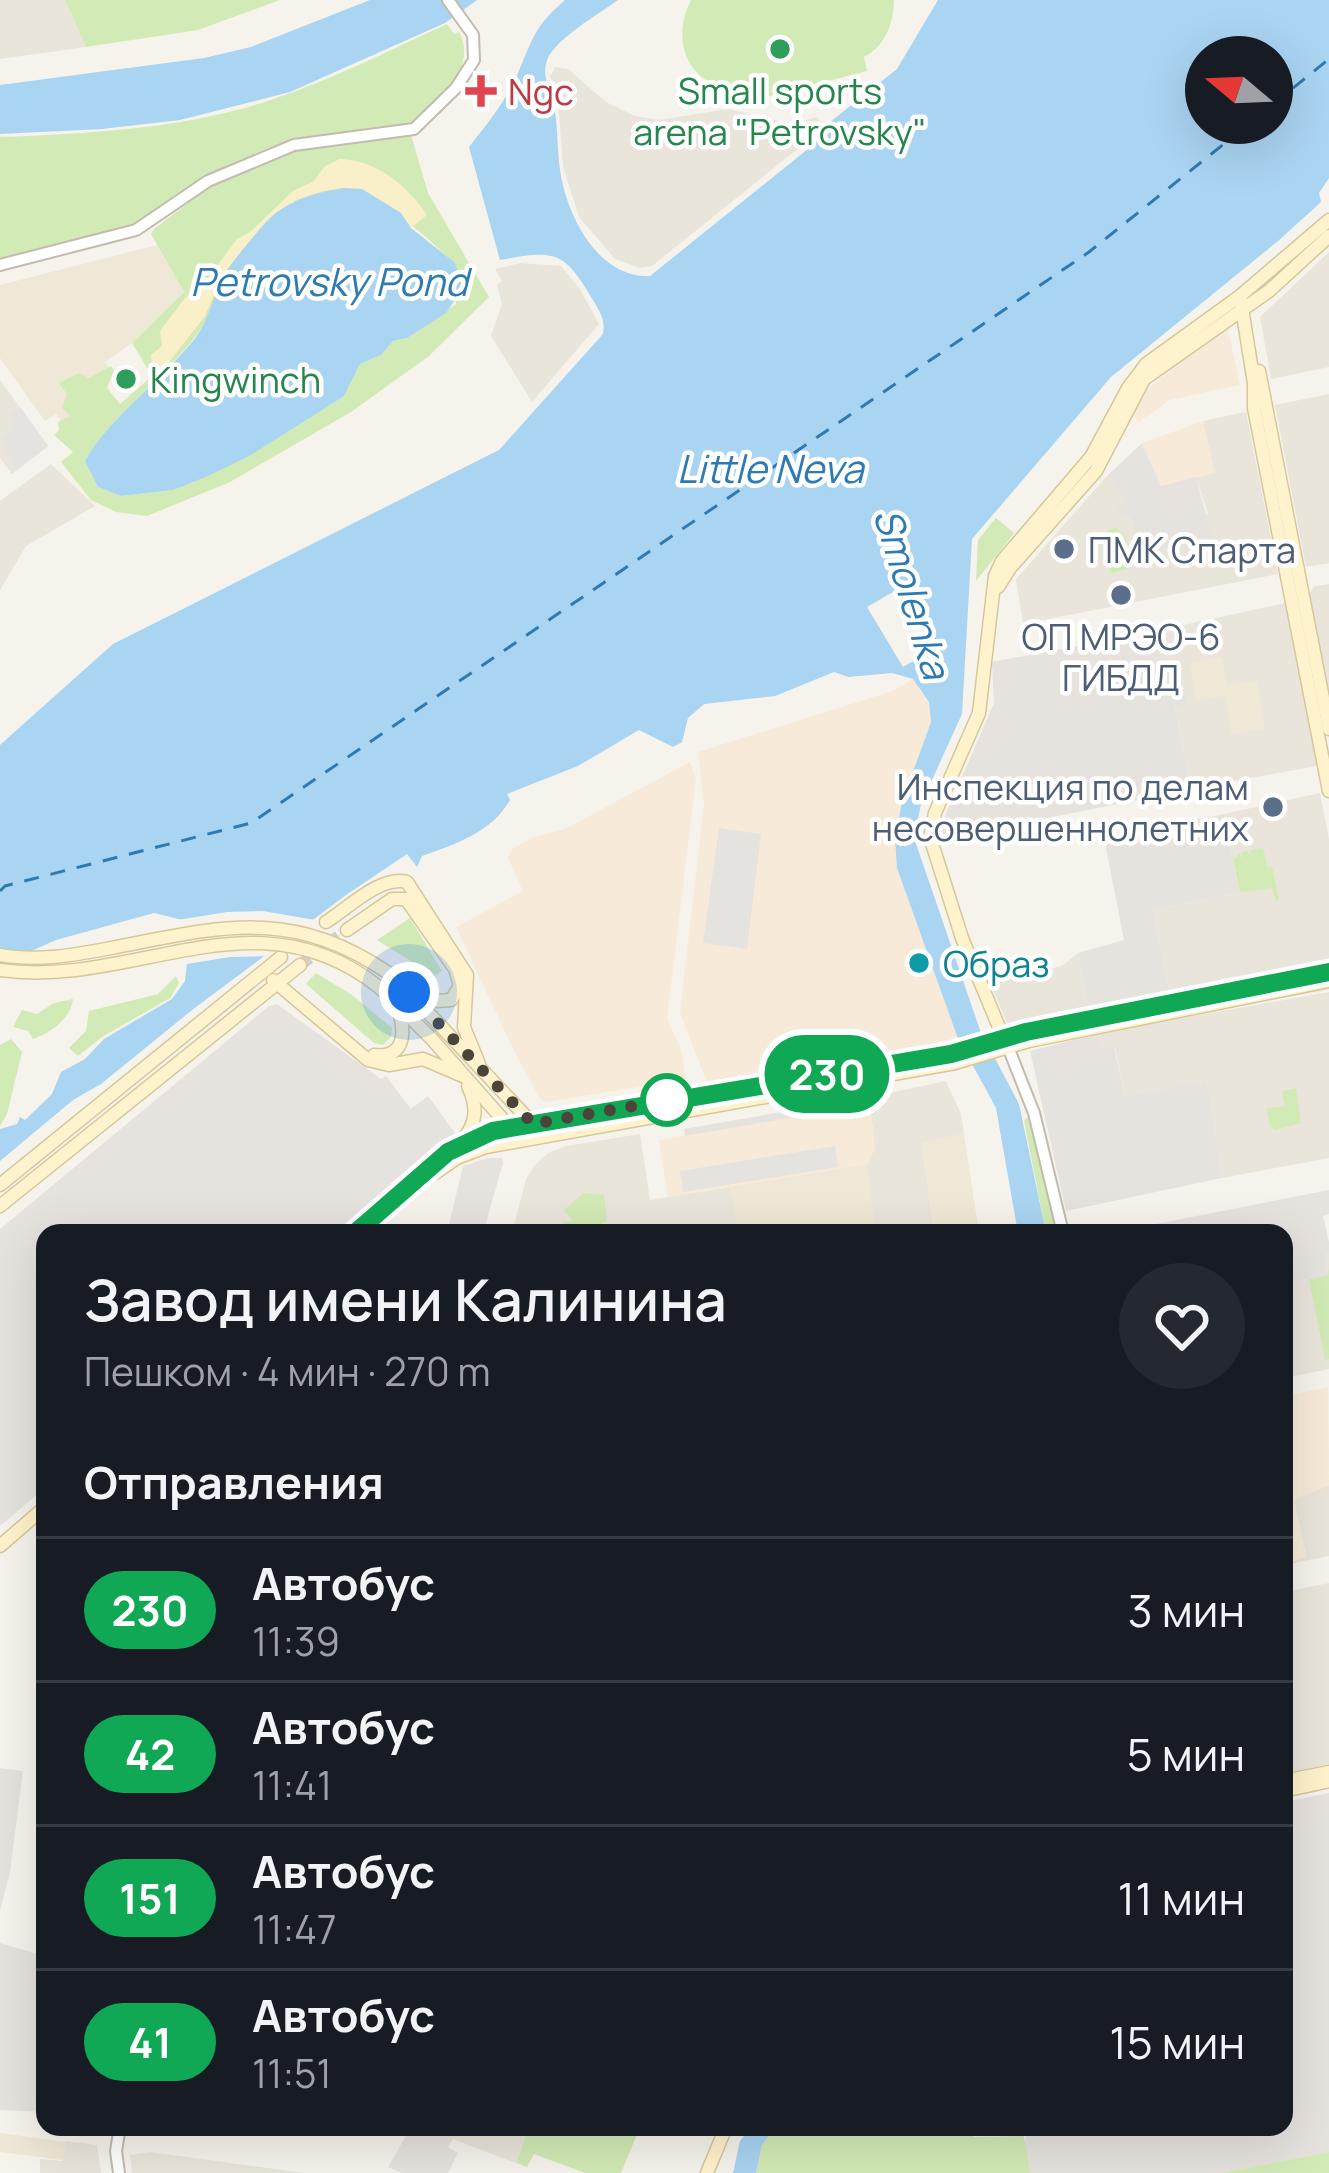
<!DOCTYPE html>
<html lang="ru">
<head>
<meta charset="utf-8">
<style>
	body { margin:0; font-family:Manrope,sans-serif; background:#242831; color:#f1f3f6; height:100vh; display:flex; flex-direction:column; font-size:45px; white-space:nowrap }
	* { box-sizing:border-box; margin:0 }
	p { font-size:39px; color:#9ea1a6 }
	.icon { flex:none; width:66px; height:66px; fill:none; stroke:currentColor; stroke-width:2; stroke-linecap:round; stroke-linejoin:round }
	.map { position:relative; flex:1; overflow:hidden }
	.sheet { position:absolute; left:36px; top:1224px; width:1257px; height:912px; display:flex; flex-direction:column; background:#171b24; border-radius:24px; box-shadow:0 12px 48px #0002 }
	.sheet>* { flex:none }
	.badge { padding:0 24px; border-radius:39px; font-size:42px; line-height:78px }
	.needle { width:78px; rotate:289deg }
	.tools { position:absolute; left:1185px; top:36px; display:grid; gap:24px }
	.tools a { display:grid; place-items:center; width:108px; height:108px; border-radius:50%; background:#171b24; box-shadow:0 12px 48px #0002; font-size:60px }
	.you { position:absolute; width:60px; height:60px; margin:-30px; border:9px solid #fff; border-radius:50%; background:#1a73e8; box-shadow:0 0 0 18px #1a73e833 }
	.map>.badge { position:absolute; translate:-50% -50%; box-shadow:0 0 0 6px #fff }
	h2 { padding:0 48px; font-size:45px; line-height:108px }
	.round { display:grid; place-items:center; flex:none; width:126px; height:126px; border-radius:63px; background:#242831 }
	.summary { display:flex; align-items:center; justify-content:space-between; height:204px; padding:0 48px }
	h1 { font-size:57px; font-weight:600; line-height:90px }
	ul { padding:0; list-style:none }
	li { display:flex; align-items:center; gap:36px; height:144px; padding:0 48px; border-top:3px solid #363941 }
	li div { flex:1 }
	li b { display:block; font-size:45px }
	li em { font-style:normal }
	li .badge { min-width:132px; font-weight:700; text-align:center }
	.map>svg:first-child { display:block }
	.residential { fill:#eae5da }
	.commercial { fill:#f7ead8 }
	.industrial { fill:#e6e2dd }
	.education { fill:#efe8d6 }
	.green { fill:#d2eab5; fill-rule:evenodd }
	.sand { fill:#f9efc9 }
	.parking { fill:#e5e3e0 }
	.water { fill:#a9d4f2; fill-rule:evenodd }
	.pier { fill:#f6f3ec }
	.lines { fill:none; stroke-linecap:round; stroke-linejoin:round }
	.ferry { stroke:#2e7ab2; stroke-width:3; stroke-dasharray:15 12; stroke-linecap:butt }
	.secondary-tunnel { stroke:#d4d0c8; stroke-width:12; stroke-dasharray:12 6; stroke-linecap:butt }
	.tertiary-casing { stroke:#c2bbae; stroke-width:14 }
	.secondary-casing { stroke:#d6c79b; stroke-width:15 }
	.tertiary { stroke:#fff; stroke-width:10 }
	.secondary { stroke:#fff3cd; stroke-width:12 }
	.secondary-bridge-casing { stroke:#d6c79b; stroke-width:15; stroke-linecap:butt }
	.secondary-bridge { stroke:#fff3cd; stroke-width:12 }
	.line-casing { stroke:#fff; stroke-width:27 }
	.line { stroke:#10a855; stroke-width:18 }
	.walk { stroke:#4b4439; stroke-width:12; stroke-dasharray:0 21.6 }
	.leisure-dot { fill:#2e9e5b; stroke:#fff; stroke-width:4.5 }
	.health-dot { fill:#e0444e; stroke:#fff; stroke-width:4.5 }
	.service-dot { fill:#5c6f8a; stroke:#fff; stroke-width:4.5 }
	.culture-dot { fill:#0f9aa8; stroke:#fff; stroke-width:4.5 }
	.stop-dot { fill:#fff; stroke:#10a855; stroke-width:6 }
	.labels { text-anchor:middle; dominant-baseline:central; stroke-width:9; stroke-linejoin:round; paint-order:stroke }
	.leisure-label { font-size:36px; fill:#27864d; stroke:#fff }
	.health-label { font-size:36px; fill:#be3a42; stroke:#fff; text-anchor:start }
	.service-label { font-size:36px; fill:#4e5e75; stroke:#fff; text-anchor:start }
	.culture-label { font-size:36px; fill:#0d838f; stroke:#fff; text-anchor:start }
	.water-label { font-size:39px; font-style:italic; fill:#2e7ab2; stroke:#fff }
</style>
</head>
<body>
<div class="map">
<svg width="1329" height="2173" viewBox="0 0 1329 2173">
	<rect width="100%" height="100%" fill="#f6f3ec"/>
	<g class="residential">
		<path d="M0,0H65L86,47L0,59Z"/>
		<path d="M555,67L568,69L606,102L635,116L659,120L728,109L792,124L817,117L825,127L652,266L640,268L615,259L579,217L563,166L557,89L550,77Z"/>
		<path d="M1329,252V367L1271,379L1260,317Z"/>
		<path d="M520,263L561,266L580,289L599,324L532,402L491,336L502,304L497,285L502,281L495,269Z"/>
		<path d="M0,380L48,446L12,474L0,458Z"/>
		<path d="M1329,394V563L1306,567L1275,405Z"/>
		<path d="M1246,412L1278,574L1023,624L1016,579L1107,476L1128,501L1123,504V518L1128,516L1133,526L1144,530L1149,552L1208,514L1196,477L1214,473L1203,421Z"/>
		<path d="M51,464L95,506L26,546L0,590V501Z"/>
		<path d="M1329,584V697L1307,599L1314,586Z"/>
		<path d="M1285,603L1317,766L1191,789L1175,706L1183,691L1169,694L1156,631Z"/>
		<path d="M1320,793L1329,839V964L1170,994L1153,910L1239,892L1224,814Z"/>
		<path d="M1078,953L1089,1010L1009,1027L990,983L1062,966Z"/>
		<path d="M1329,992V1158L1222,1178L1207,1083L1125,1096L1115,1048L1102,1050L1098,1033Z"/>
		<path d="M946,1081L961,1114L964,1134L922,1143L934,1233H512L526,1179L534,1166L548,1153L566,1146L640,1134L650,1200L730,1187L875,1149L869,1097Z"/>
		<path d="M1329,1252V1369L1284,1378V1284L1328,1275L1325,1253Z"/>
		<path d="M1329,1485V1556L1284,1565L1306,1556L1294,1500Z"/>
		<path d="M1329,1583V1764L1284,1774V1592Z"/>
		<path d="M461,2127H529L516,2163L453,2139Z"/>
		<path d="M65,2141L97,2145L101,2173H40V2159L62,2161Z"/>
		<path d="M150,2152L304,2173H132L130,2155Z"/>
	</g>
	<g class="commercial">
		<path d="M1222,328L1228,329L1240,385L1170,400L1137,423L1134,410L1140,395Z"/>
		<path d="M1203,421L1215,473L1161,486L1142,443Z"/>
		<path d="M913,679L929,702L931,722L902,802L895,838L897,868L957,1036L936,1046L707,1083L680,1012L704,804L698,752L893,691Z"/>
		<path d="M690,762L696,778L667,1019L681,1049L686,1079L547,1102L540,1099L514,1051L456,927L523,891L508,858L512,849L534,837L565,829Z"/>
		<path d="M869,1097L875,1149L867,1165L668,1197L659,1140L685,1136L684,1129Z"/>
		<path d="M1328,1387L1329,1485L1294,1500L1306,1557L1284,1562V1397Z"/>
	</g>
	<g class="industrial">
		<path d="M1142,443L1161,486L1196,477L1213,540L1148,552L1144,530L1136,531L1128,516L1122,519L1117,509L1127,501L1107,476Z"/>
		<path d="M1156,631L1169,693L1183,691L1186,704L1175,707L1191,789L940,840L938,832L994,703L992,662Z"/>
		<path d="M1224,814L1239,892L1153,910L1170,994L1089,1010L1078,953L1124,940L1104,838Z"/>
		<path d="M277,1004L381,1079L386,1076L411,1109L428,1096L455,1133L340,1233H45V1488L0,1526V1229L269,1006Z"/>
		<path d="M1098,1034L1102,1050L1114,1047L1125,1096L1207,1082L1222,1178L1066,1211L1030,1051Z"/>
		<path d="M487,1158H502L503,1163L483,1233H447L463,1166Z"/>
		<path d="M1329,1190V1214L1323,1216L1329,1242V1252L1325,1254L1328,1275L1284,1284V1233H1110Z"/>
		<path d="M0,1768L23,1771L10,1872L0,1911Z"/>
		<path d="M1329,1793V2152L1222,2173H1029L1024,2148L1028,2127H1284V1802Z"/>
		<path d="M0,1943L45,1956V2112L0,2110Z"/>
		<path d="M411,2127H461L448,2147L458,2153L448,2173H402L388,2167Z"/>
	</g>
	<g class="education">
		<path d="M157,245L184,292L132,343L105,362L113,374L64,426L56,414L45,421L0,358V285Z"/>
		<path d="M1222,657L1227,685L1257,680L1265,729L1231,734L1226,696L1196,701L1190,662Z"/>
		<path d="M964,1134L979,1233H934L922,1142Z"/>
		<path d="M867,1165L875,1227L861,1228V1233H739L730,1187Z"/>
		<path d="M0,2133L66,2142L63,2160L0,2152Z"/>
	</g>
	<g class="green">
		<path d="M65,0H280L198,30L86,47Z"/>
		<path d="M691,0H894C893,25 886,45 864,57L867,71L739,104L735,93L717,97L715,85C680,69 675,31 691,0Z"/>
		<path d="M447,24L454,34L459,32C477,63 444,105 415,122C377,144 329,127 288,141C255,153 218,168 187,187C169,198 153,214 134,224C95,243 43,253 0,258V137C99,133 200,128 293,92C346,73 396,47 447,24Z"/>
		<path d="M411,135L428,193L489,297L429,356L351,412L230,482L147,516L116,512L91,500L61,462L73,452L54,435L59,430L58,422L70,416L62,408L67,394L59,383L79,373L89,378L111,366L114,370L107,388L120,404L152,376L132,343L184,292L151,234L154,229L213,184L289,151ZM362,189C380,199 458,258 460,276C461,284 457,296 456,304L407,338L393,341L381,355L360,364L344,396L173,490L121,496L98,487L85,461C106,421 164,377 195,337C213,316 219,281 241,258C258,239 335,204 362,189Z"/>
		<path d="M996,518L1014,533L976,581L978,540Z"/>
		<path d="M1115,527L1125,535L1131,568L1110,573L1103,533Z"/>
		<path d="M1263,848L1268,868L1272,867L1279,899L1276,900L1272,888L1240,892L1232,854L1235,859L1239,853L1242,859V852L1248,851L1252,857L1250,850Z"/>
		<path d="M410,918L442,971L428,980L411,961L377,940Z"/>
		<path d="M316,973L352,995L392,1028L391,1037L383,1045L374,1043L306,984Z"/>
		<path d="M176,976L179,983L170,998L102,1037L78,1056L69,1048L86,1031L89,1011L158,994Z"/>
		<path d="M73,999C71,1018 51,1033 33,1039L28,1031L13,1027L22,1010L37,1014L54,1003Z"/>
		<path d="M11,1039L22,1052L7,1114L0,1126V1045Z"/>
		<path d="M1296,1088L1301,1123L1276,1130L1270,1127L1267,1108L1285,1106L1282,1091Z"/>
		<path d="M1031,1113L1059,1233H1046L1024,1121Z"/>
		<path d="M584,1193L604,1195L607,1221L601,1224L609,1233L563,1229V1222L573,1221L564,1210Z"/>
		<path d="M1329,1267V1359L1325,1360L1309,1279L1328,1275Z"/>
		<path d="M529,2127H640L621,2173H585L534,2154L527,2167L516,2163Z"/>
		<path d="M776,2127H972L974,2137L1024,2136L1030,2173H756L762,2145Z"/>
		<path d="M1329,2152V2173H1222Z"/>
	</g>
	<path class="sand" d="M340,159C376,160 407,185 427,215L411,228L400,213L361,189L323,191L296,200L223,274L205,316L159,375H153L151,355L162,346L160,331L185,298L209,277L237,239L250,232L293,191L314,181L325,166Z"/>
	<g class="parking">
		<path d="M21,408L48,446L17,470L0,440L17,428L10,416Z"/>
		<path d="M719,828L761,834L747,949L703,943Z"/>
		<path d="M823,1105L824,1112L685,1136L684,1129Z"/>
		<path d="M835,1146L838,1167L683,1192L680,1171Z"/>
	</g>
	<g class="water">
		<path d="M370,0H477L445,23L290,92L180,120L102,129L0,134V85L204,58L251,47Z"/>
		<path d="M565,0H618C600,13 554,40 547,60C541,79 551,87 554,105C558,126 557,149 560,170C566,214 598,279 650,276L829,132L825,126L897,69L938,0H1329V178L1319,193L1321,202L1278,241L1111,377L972,539L962,714L921,804L914,838L980,1030L1019,1104L1046,1233H1018L996,1108L957,1036L897,868L895,838L902,802L931,722L929,702L913,679L892,673L848,677L834,672L775,696L704,704L688,718L682,742L673,747L639,730L578,766L507,794L510,800C492,832 456,844 422,856L417,867L407,854L346,895L192,1010L101,1084L73,1100L0,1161V1129L17,1124L20,1117L25,1120L52,1094L61,1072L85,1059L104,1039L172,999L185,981L191,922L154,913L56,940L0,965V745L113,644L499,450L603,334C606,319 599,310 591,297C564,250 553,250 500,260L469,147C487,124 507,100 518,73C533,38 534,27 565,0ZM1206,57H1272V123H1206Z"/>
		<path d="M344,188L362,189L401,213L411,228L454,262L460,275L461,291L446,313L407,338L393,341L381,355L360,364L344,396L251,455L208,476L173,490L121,496L98,487L85,461C108,418 164,379 196,337C208,321 214,296 222,278C226,269 260,228 268,220C288,200 317,192 344,188Z"/>
		<path d="M751,2127H776L762,2145L756,2173H733L740,2141Z"/>
	</g>
	<g class="pier">
		<path d="M898,589L934,649L903,667L867,607Z"/>
		<path d="M263,911L321,921L273,956L230,957L181,965L185,926L165,922L227,912Z"/>
	</g>
	<g class="lines">
		<g class="ferry">
			<path d="M1272,105L1329,59"/>
			<path d="M0,891L5,886L251,823L1089,252L1250,123"/>
		</g>
		<path class="secondary-tunnel" d="M300,965L347,930"/>
		<g class="tertiary-casing">
			<g id="tertiary">
				<path d="M0,265L136,230L208,181L294,145L414,129L456,88L474,60L473,35L448,0"/>
				<path d="M1008,1047L1034,1113L1063,1233"/>
				<path d="M119,2173L116,2151L120,2127"/>
			</g>
		</g>
		<g class="secondary-casing">
			<g id="secondary">
				<path d="M1240,296L1254,383V408L1329,791"/>
				<path d="M1259,371L1329,729"/>
				<path d="M998,587L1010,568L1096,471L1144,379L1269,291L1329,236"/>
				<path d="M326,922C348,908 381,875 407,882L467,975L464,1027L479,1064"/>
				<path d="M347,930L392,899H406L455,969L460,986L451,1000L436,1001L404,977L390,974"/>
				<path d="M273,980L368,1060L389,1065L423,1059L463,1076"/>
				<path d="M404,987L533,1124"/>
				<path d="M380,988L431,1038L513,1131"/>
				<path d="M1006,1044L962,938L930,837L935,813L979,713L995,576L1002,561L1091,457L1128,388L1146,364L1240,296L1329,220"/>
				<path d="M374,1055C409,1059 405,1026 396,1003"/>
				<path d="M463,1139C478,1122 477,1105 468,1086"/>
				<path d="M435,1173L457,1158L486,1147L955,1063L1029,1041L1329,981"/>
				<path d="M0,1185L281,957"/>
				<path d="M0,1206L300,965"/>
				<path d="M355,1233L448,1152L493,1131L940,1056L1026,1032L1329,972"/>
				<path d="M0,1546L45,1507"/>
				<path d="M1284,1781L1329,1772"/>
				<path d="M1284,1791L1329,1781"/>
				<path d="M707,2173L726,2127"/>
			</g>
		</g>
		<use href="#tertiary" class="tertiary"/>
		<use href="#secondary" class="secondary"/>
		<g class="secondary-bridge-casing">
			<g id="secondary-bridge">
				<path d="M0,955C37,962 74,955 111,948C221,927 290,906 390,974"/>
				<path d="M0,970C134,989 256,888 380,988"/>
			</g>
		</g>
		<use href="#secondary-bridge" class="secondary-bridge"/>
	</g>
	<g class="lines">
		<g class="line-casing">
			<path id="line" d="M355,1233L448,1152L493,1131L951,1054L1026,1032L1329,972"/>
		</g>
		<use href="#line" class="line"/>
		<path class="walk" d="M409,992L533,1124L667,1100"/>
	</g>
	<g class="leisure-dot">
		<circle cx="780" cy="49" r="12"/>
		<circle cx="126" cy="379" r="12"/>
	</g>
	<path class="health-dot" d="M475 73h12v12h12v12h-12v12h-12v-12h-12v-12h12z"/>
	<g class="service-dot">
		<circle cx="1064" cy="549" r="12"/>
		<circle cx="1121" cy="595" r="12"/>
		<circle cx="1273" cy="807" r="12"/>
	</g>
	<circle class="culture-dot" cx="919" cy="963" r="12"/>
	<circle class="stop-dot" cx="667" cy="1100" r="24"/>
	<g class="labels">
		<g class="leisure-label">
			<text x="780" y="90">Small sports<tspan x="780" dy="41">arena "Petrovsky"</tspan></text>
			<text x="150" y="379" text-anchor="start">Kingwinch</text>
		</g>
		<g class="health-label">
			<text x="508" y="91">Ngc</text>
		</g>
		<g class="service-label">
			<text x="1088" y="549">ПМК Спарта</text>
			<text x="1121" y="636" text-anchor="middle">ОП МРЭО-6<tspan x="1121" dy="41">ГИБДД</tspan></text>
			<text x="1249" y="786" text-anchor="end">Инспекция по делам<tspan x="1249" dy="41">несовершеннолетних</tspan></text>
		</g>
		<g class="culture-label">
			<text x="943" y="963">Образ</text>
		</g>
		<g class="water-label">
			<text x="329" y="281">Petrovsky Pond</text>
			<text x="770" y="468">Little Neva</text>
			<text transform="translate(913 593) rotate(73)">Smolenka</text>
		</g>
	</g>
</svg>
<div class="tools">
<a><svg class="needle" viewBox="-14 -14 28 28"><path d="M0-13l5 13h-10z" fill="#e53935"/><path d="M0 13l5-13h-10z" fill="#9ea1a6"/></svg></a>
</div>
<div class="you" style="left:409px;top:992px"></div>
<b class="badge" style="left:827px;top:1074px;background:#10a855;color:#fff">230</b>
<section class="sheet">
<div class="summary"><div><h1>Завод имени Калинина</h1><p>Пешком · 4 мин · 270 m</p></div><a class="round"><svg class="icon" aria-label="heart" viewBox="0 0 24 24"><path d="M12 20l-8-8c-3-5 5-10 8-4 3-6 11-1 8 4z"/></svg></a></div>
<h2>Отправления</h2>
<ul>
<li><span class="badge" style="background:#10a855;color:#fff">230</span><div><b>Автобус</b><p>11:39</p></div><em>3 мин</em></li>
<li><span class="badge" style="background:#10a855;color:#fff">42</span><div><b>Автобус</b><p>11:41</p></div><em>5 мин</em></li>
<li><span class="badge" style="background:#10a855;color:#fff">151</span><div><b>Автобус</b><p>11:47</p></div><em>11 мин</em></li>
<li><span class="badge" style="background:#10a855;color:#fff">41</span><div><b>Автобус</b><p>11:51</p></div><em>15 мин</em></li>
</ul>
</section>
</div>
</body>
</html>
